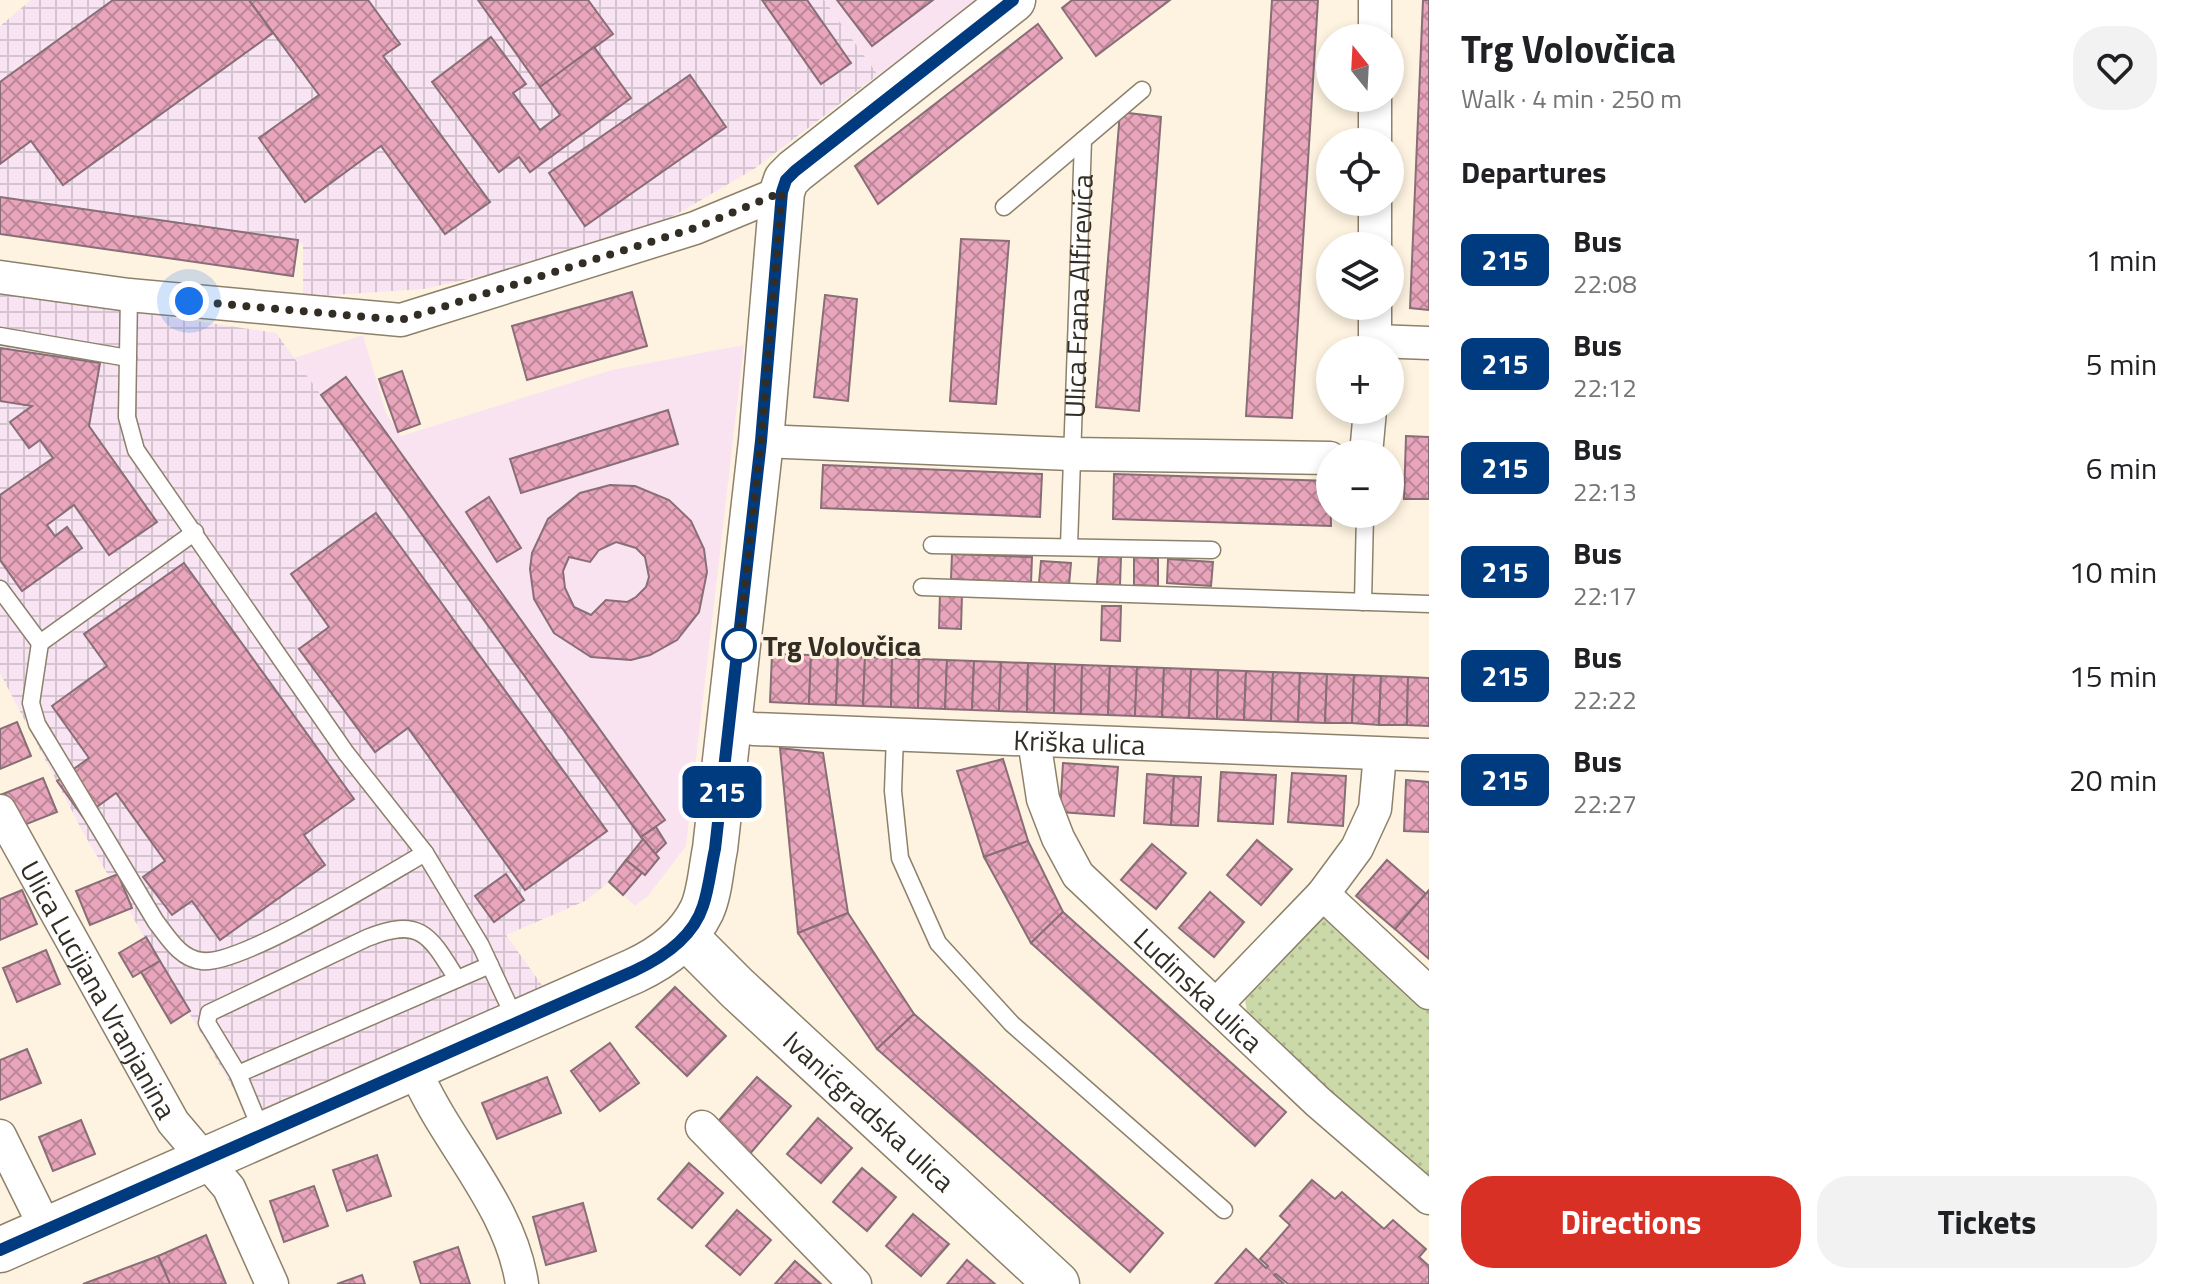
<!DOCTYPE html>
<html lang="en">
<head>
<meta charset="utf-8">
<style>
	body { margin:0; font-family:"Titillium Web",sans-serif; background:#f2f2f2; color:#202124; height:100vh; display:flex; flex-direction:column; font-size:30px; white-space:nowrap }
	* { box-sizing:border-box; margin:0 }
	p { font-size:26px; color:#757577 }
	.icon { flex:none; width:44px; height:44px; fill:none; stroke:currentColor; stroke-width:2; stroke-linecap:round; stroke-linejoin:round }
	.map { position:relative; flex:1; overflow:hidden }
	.details { display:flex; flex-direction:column; background:#fff; width:760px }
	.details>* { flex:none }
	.badge { padding:0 16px; border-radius:12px; font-size:28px; line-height:52px }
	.needle { width:52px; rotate:342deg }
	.fabs { position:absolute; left:1316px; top:24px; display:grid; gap:16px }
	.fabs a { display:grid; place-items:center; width:88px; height:88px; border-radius:50%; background:#fff; box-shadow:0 4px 12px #0003; font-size:40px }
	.you { position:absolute; width:40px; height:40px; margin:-20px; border:6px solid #fff; border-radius:50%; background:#1a73e8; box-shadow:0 0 0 12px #1a73e833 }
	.map>.badge { position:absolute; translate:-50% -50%; box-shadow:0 0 0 4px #fff }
	h2 { padding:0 32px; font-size:30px; line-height:72px }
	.round { display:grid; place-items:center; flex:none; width:84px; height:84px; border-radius:32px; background:#f2f2f2 }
	.headline { display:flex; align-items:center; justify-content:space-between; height:136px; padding:0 32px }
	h1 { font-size:38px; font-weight:700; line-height:60px }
	.action { display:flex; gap:16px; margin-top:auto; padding:16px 32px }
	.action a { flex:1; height:92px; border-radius:32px; background:#d93025; color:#fff; font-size:32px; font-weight:700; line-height:92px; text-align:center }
	.action a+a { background:#f2f2f2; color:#202124 }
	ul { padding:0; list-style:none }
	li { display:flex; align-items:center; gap:24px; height:104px; padding:0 32px }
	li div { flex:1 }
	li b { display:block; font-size:30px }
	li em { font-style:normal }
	li .badge { min-width:88px; font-weight:700; text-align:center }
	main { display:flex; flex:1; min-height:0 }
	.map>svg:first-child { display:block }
	.commercial { fill:#fae3f0 }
	.industrial { fill:url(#industrial-grid) }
	.park { fill:url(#park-dots) }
	.building { fill:url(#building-cross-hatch); stroke:#886e76; stroke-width:2; fill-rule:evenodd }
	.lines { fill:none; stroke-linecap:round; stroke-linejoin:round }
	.lane-casing { stroke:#8d816b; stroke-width:19 }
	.street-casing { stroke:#8d816b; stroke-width:35 }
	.secondary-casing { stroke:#8d816b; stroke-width:47 }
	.lane { stroke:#fff; stroke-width:16 }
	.street { stroke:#fff; stroke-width:32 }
	.secondary { stroke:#fff; stroke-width:44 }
	.line-casing { stroke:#fff; stroke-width:18 }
	.line { stroke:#003b80; stroke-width:12 }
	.walk { stroke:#332e25; stroke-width:8; stroke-dasharray:0 14.4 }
	.stop-dot { fill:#fff; stroke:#003b80; stroke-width:4 }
	.labels { text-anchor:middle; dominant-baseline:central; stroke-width:6; stroke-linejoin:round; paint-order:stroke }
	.street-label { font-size:28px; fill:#332e25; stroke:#fef3e0 }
	.stop-label { font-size:28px; font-weight:bold; fill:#332e25; stroke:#fef3e0; text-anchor:start }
</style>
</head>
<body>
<main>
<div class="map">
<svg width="1429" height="1284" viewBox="0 0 1429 1284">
	<defs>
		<pattern id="industrial-grid" width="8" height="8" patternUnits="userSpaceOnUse" patternTransform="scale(2)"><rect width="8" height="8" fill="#f8e4f3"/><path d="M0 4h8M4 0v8" fill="none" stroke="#d5c4d0"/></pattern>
		<pattern id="park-dots" width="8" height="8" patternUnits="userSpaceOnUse" patternTransform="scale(2)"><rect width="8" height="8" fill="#cbd8a8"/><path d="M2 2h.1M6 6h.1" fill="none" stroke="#afba90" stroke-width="1.8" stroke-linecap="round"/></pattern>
		<pattern id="building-cross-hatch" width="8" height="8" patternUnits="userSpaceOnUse" patternTransform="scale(2)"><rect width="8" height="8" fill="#e9a5bc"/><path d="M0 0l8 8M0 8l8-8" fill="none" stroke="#bd8799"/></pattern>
	</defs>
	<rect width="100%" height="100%" fill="#fef3e0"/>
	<g class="commercial">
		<path d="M824,0H980L878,75Z"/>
		<path d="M363,335L386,413L401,436L612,370L744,345L686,846L648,896L635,906L609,882L643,839L283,362Z"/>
	</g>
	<g class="industrial">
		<path d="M31,0H824L878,75L754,169L677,214L631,236L504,271L424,289L303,297V243L0,204V26Z"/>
		<path d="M0,292L276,333L643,839L609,882L585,901L506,935L544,988L249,1115L84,834L0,673Z"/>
	</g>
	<path class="park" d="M1327,913L1429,1005V1182L1262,1042L1247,1013L1245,999Z"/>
	<g class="building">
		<path d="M113,0H249L273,33L63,185L31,141L0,164V82Z"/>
		<path d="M249,0H368L400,44L383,56L490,202L445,234L381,146L305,202L259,138L319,95Z"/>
		<path d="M478,0H588L613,34L540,87Z"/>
		<path d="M762,0H807L851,63L821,84Z"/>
		<path d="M837,0H933L872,46Z"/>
		<path d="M1072,0H1170L1096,56L1062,8Z"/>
		<path d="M1272,0H1318L1292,418L1246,416Z"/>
		<path d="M1423,0H1429V310L1410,308Z"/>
		<path d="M1038,24L1062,58L878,204L855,166Z"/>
		<path d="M491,37L526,84L513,93L540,130L560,115L540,87L594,47L631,98L530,172L519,157L499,172L432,82Z"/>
		<path d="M690,75L726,127L585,226L549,173Z"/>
		<path d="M1120,112L1161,117L1139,411L1096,407Z"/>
		<path d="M0,197L298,240L293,276L0,234Z"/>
		<path d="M961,239L1009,241L996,404L950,401Z"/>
		<path d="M632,292L647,346L527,380L512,326Z"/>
		<path d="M825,295L857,299L848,401L814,397Z"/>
		<path d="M0,348L100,363L89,426L157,522L109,555L74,505L47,525L55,536L67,527L82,548L22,591L0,560V495L53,458L40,440L29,448L10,422L32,406L0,401Z"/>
		<path d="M402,371L420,424L398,432L379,379Z"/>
		<path d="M346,377L665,820L641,837L321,395Z"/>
		<path d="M668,410L678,444L521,493L510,459Z"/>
		<path d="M1406,436L1429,437V499H1404Z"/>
		<path d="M823,465L1042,474L1040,517L821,508Z"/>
		<path d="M1114,474L1330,481L1331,526L1113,519Z"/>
		<path d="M610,485L635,486L669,500L691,521L704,549L707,572L699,612L677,640L650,655L631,660L591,657L554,633L534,599L530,569L532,553L548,519L580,493ZM616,542L636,548L645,557L649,577L646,587L636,597L627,602L606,600L591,615L574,607L565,588L563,571L569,557L590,562L599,550Z"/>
		<path d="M489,497L521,548L497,562L466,512Z"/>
		<path d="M376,513L607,831L525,890L408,728L375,752L299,649L329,627L291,574Z"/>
		<path d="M952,554L1032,557L1031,583L951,579Z"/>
		<path d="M1099,556L1121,557L1120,585L1097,584Z"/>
		<path d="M1134,557L1158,558V586L1134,585Z"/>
		<path d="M1168,559L1213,562L1211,586L1167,583Z"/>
		<path d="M1041,561L1071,563L1069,585L1039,583Z"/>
		<path d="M184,563L354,799L304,835L325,865L220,940L192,901L172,915L143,877L165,861L116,793L83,817L57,781L89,758L52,706L107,666L84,634Z"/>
		<path d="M940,593L962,594L961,629L939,628Z"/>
		<path d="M1102,606H1121L1120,641L1101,640Z"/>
		<path d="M772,654L811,655L809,704L770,702Z"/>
		<path d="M811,655L838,656L836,705L809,704Z"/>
		<path d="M838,656L865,657L863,706L836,705Z"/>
		<path d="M865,657L892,658L891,707L863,706Z"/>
		<path d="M892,658L919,659L918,708L891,707Z"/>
		<path d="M919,659L947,660L945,709L918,708Z"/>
		<path d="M947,660L974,661L972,710L945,709Z"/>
		<path d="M974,661L1001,662L999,711L972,710Z"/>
		<path d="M1001,662L1028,663L1027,712L999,711Z"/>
		<path d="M1028,663L1055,664L1054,713L1027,712Z"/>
		<path d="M1055,664L1082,665L1081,714L1054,713Z"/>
		<path d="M1082,665L1110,666L1108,715L1081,714Z"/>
		<path d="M1110,666L1137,667L1135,716L1108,715Z"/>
		<path d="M1137,667L1164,668L1162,717L1135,716Z"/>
		<path d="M1164,668L1191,669L1189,718L1162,717Z"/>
		<path d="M1191,669L1218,670L1217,719L1189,718Z"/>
		<path d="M1218,670L1246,671L1244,720L1217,719Z"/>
		<path d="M1246,671L1273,672L1271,721L1244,720Z"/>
		<path d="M1273,672L1300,673L1298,722L1271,721Z"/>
		<path d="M1300,673L1327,674L1325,723L1298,722Z"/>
		<path d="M1327,674L1354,675L1352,723H1325Z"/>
		<path d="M1354,675L1381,676L1379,725L1352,723Z"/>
		<path d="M1381,676L1408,677L1407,725H1379Z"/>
		<path d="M1408,677L1429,678V726L1407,725Z"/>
		<path d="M17,722L31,756L0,769V729Z"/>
		<path d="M780,748L823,753L848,913L798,933Z"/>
		<path d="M1003,759L1028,841L984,857L957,771Z"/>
		<path d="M1063,763L1118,767L1114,816L1060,812Z"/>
		<path d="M1221,772L1276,775L1273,824L1218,821Z"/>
		<path d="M1292,773L1346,776L1343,826L1288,822Z"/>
		<path d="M1147,774L1174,776L1171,825L1144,823Z"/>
		<path d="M1174,776L1201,777L1198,826L1171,825Z"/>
		<path d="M43,778L57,812L14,829L0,795Z"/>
		<path d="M1406,780L1429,782V832L1404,831Z"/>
		<path d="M656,827L666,843L655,854L641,837Z"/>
		<path d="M643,839L659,858L645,875L626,860Z"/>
		<path d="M1257,840L1292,869L1261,905L1227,875Z"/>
		<path d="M1028,841L1063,912L1031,943L984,857Z"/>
		<path d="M1152,844L1186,873L1156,909L1121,880Z"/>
		<path d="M626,860L642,873L623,895L609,882Z"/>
		<path d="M1387,860L1426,894L1395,929L1356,896Z"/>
		<path d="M118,874L132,908L90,925L76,891Z"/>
		<path d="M506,874L524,900L494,922L475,896Z"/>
		<path d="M22,890L37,924L0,940V899Z"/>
		<path d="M1429,890V959L1395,929Z"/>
		<path d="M1210,892L1244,922L1214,957L1179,928Z"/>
		<path d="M1063,912L1286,1112L1255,1146L1031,943Z"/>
		<path d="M848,913L914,1014L877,1049L798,933Z"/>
		<path d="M146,937L160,961L133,977L119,953Z"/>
		<path d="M46,950L60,984L17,1002L3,968Z"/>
		<path d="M160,961L190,1011L171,1023L141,972Z"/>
		<path d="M675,987L726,1036L687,1076L636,1027Z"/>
		<path d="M914,1014L1163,1233L1130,1272L877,1049Z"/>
		<path d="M610,1043L639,1083L600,1111L571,1071Z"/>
		<path d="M27,1049L41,1083L0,1100V1060Z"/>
		<path d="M547,1077L561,1113L497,1139L482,1103Z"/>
		<path d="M757,1077L791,1106L748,1156L714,1126Z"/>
		<path d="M818,1118L852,1148L821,1183L787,1154Z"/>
		<path d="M81,1120L95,1154L53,1171L39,1137Z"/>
		<path d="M377,1155L391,1196L347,1211L333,1170Z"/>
		<path d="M689,1163L723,1193L692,1228L658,1199Z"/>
		<path d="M862,1168L896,1197L867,1231L833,1202Z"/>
		<path d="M1312,1180L1335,1199L1342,1192L1384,1229L1393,1220L1426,1249L1419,1257L1429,1266V1284H1288L1276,1274L1274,1275L1284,1284H1215L1246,1249L1266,1268L1268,1266L1260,1259L1290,1225L1280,1216Z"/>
		<path d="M314,1186L328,1226L284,1242L270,1201Z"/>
		<path d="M583,1203L596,1251L546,1265L533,1217Z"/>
		<path d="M737,1210L771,1240L740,1275L706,1246Z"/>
		<path d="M913,1214L949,1244L921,1276L886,1246Z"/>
		<path d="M206,1235L226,1284H170L158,1256Z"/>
		<path d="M458,1247L470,1284H421L414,1262Z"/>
		<path d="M158,1256L170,1284H83Z"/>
		<path d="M967,1260L995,1284H947Z"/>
		<path d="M795,1261L821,1284H775Z"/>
		<path d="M362,1275L365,1284H337Z"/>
	</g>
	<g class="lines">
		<g class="lane-casing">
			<g id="lane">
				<path d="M1004,207L1142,90"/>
				<path d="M129,295L127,417L136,450L346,753L425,853L481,946L516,1021"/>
				<path d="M0,336L128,358"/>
				<path d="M932,545L1212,550"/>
				<path id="s1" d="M1069,546L1083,140"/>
				<path d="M922,587L1429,604"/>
				<path d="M0,589L40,643L195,532"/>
				<path d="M1363,602L1365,514"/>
				<path d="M40,643L31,703L37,724L156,922C168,937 180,959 202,961C240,966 385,876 425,853"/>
				<path d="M895,735L893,791L900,858L938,943L1012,1024L1224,1210"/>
				<path d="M238,1074L207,1023L209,1013L367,938C421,916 430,936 457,979"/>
				<path d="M262,1132L238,1074L490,965"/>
			</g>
		</g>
		<g class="street-casing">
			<g id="street">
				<path d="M1375,38V0"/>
				<path d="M1375,142V98"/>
				<path d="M1375,246V202"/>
				<path d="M0,277L129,295L401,320L695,228L782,192"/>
				<path d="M1375,341V306"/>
				<path d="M1374,350L1375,341L1429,343"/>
				<path d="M761,441L1071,454L1330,458"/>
				<path d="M1366,454L1370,410"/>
				<path id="s2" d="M730,725L754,729L1429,755"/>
				<path id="s3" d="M1034,740L1043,799L1058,838L1078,875L1318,1102L1429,1198"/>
				<path id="s4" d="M0,811L173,1122L229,1188L272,1284"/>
				<path d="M1323,894L1357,848L1375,809L1380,754"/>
				<path d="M1216,1005L1323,894L1429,993"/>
				<path d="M414,1067C444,1141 510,1203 522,1284"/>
				<path d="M702,1127L855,1284"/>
				<path d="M0,1136L46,1229"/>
			</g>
		</g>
		<g class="secondary-casing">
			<g id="secondary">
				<path id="s5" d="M685,936L737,988L1057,1284"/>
				<path d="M0,1250L634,971C662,958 688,939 702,910C710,892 711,868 715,849L761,441L782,192L786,180L795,171L1013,0"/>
			</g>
		</g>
		<use href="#lane" class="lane"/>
		<use href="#street" class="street"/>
		<use href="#secondary" class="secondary"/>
	</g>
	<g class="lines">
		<g class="line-casing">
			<path id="line" d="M0,1250L634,971C662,958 693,937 703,906C709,888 711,867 715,849L761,441L782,192L786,180L795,171L1013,0"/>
		</g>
		<use href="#line" class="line"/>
		<path class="walk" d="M189,301L401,320L695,228L782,192L761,441L738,650L739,645"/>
	</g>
	<circle class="stop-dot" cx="739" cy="645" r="16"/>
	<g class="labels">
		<g class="street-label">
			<text stroke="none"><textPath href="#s1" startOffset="250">Ulica Frana Alfirevića</textPath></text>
			<text stroke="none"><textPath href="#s2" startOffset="350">Kriška ulica</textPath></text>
			<text stroke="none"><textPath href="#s4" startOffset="204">Ulica Lucijana Vranjanina</textPath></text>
			<text stroke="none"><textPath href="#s3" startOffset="310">Ludinska ulica</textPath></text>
			<text stroke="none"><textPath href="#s5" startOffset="254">Ivanićgradska ulica</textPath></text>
		</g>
		<g class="stop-label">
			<text x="763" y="645">Trg Volovčica</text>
		</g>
	</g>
</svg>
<div class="fabs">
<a><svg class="needle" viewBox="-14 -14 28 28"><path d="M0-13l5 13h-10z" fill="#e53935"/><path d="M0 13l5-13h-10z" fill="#757577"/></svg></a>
<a><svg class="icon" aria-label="locate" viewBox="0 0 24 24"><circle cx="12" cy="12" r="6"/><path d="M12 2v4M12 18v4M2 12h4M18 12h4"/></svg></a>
<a><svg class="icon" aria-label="layers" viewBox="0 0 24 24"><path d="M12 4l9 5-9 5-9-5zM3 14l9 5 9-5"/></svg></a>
<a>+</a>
<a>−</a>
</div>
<div class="you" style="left:189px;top:301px"></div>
<b class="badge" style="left:722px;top:792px;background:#003b80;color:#fff">215</b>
</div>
<section class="details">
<div class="headline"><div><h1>Trg Volovčica</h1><p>Walk · 4 min · 250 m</p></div><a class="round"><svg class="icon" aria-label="heart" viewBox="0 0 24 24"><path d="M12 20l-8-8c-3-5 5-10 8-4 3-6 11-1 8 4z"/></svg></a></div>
<h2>Departures</h2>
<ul>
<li><span class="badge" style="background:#003b80;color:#fff">215</span><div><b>Bus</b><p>22:08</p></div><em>1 min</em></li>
<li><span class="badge" style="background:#003b80;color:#fff">215</span><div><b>Bus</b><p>22:12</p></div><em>5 min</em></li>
<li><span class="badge" style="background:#003b80;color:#fff">215</span><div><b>Bus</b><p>22:13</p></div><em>6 min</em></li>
<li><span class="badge" style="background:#003b80;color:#fff">215</span><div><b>Bus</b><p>22:17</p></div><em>10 min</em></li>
<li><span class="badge" style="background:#003b80;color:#fff">215</span><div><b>Bus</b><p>22:22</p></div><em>15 min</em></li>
<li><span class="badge" style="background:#003b80;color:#fff">215</span><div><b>Bus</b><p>22:27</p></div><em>20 min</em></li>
</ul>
<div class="action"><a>Directions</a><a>Tickets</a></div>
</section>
</main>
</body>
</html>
